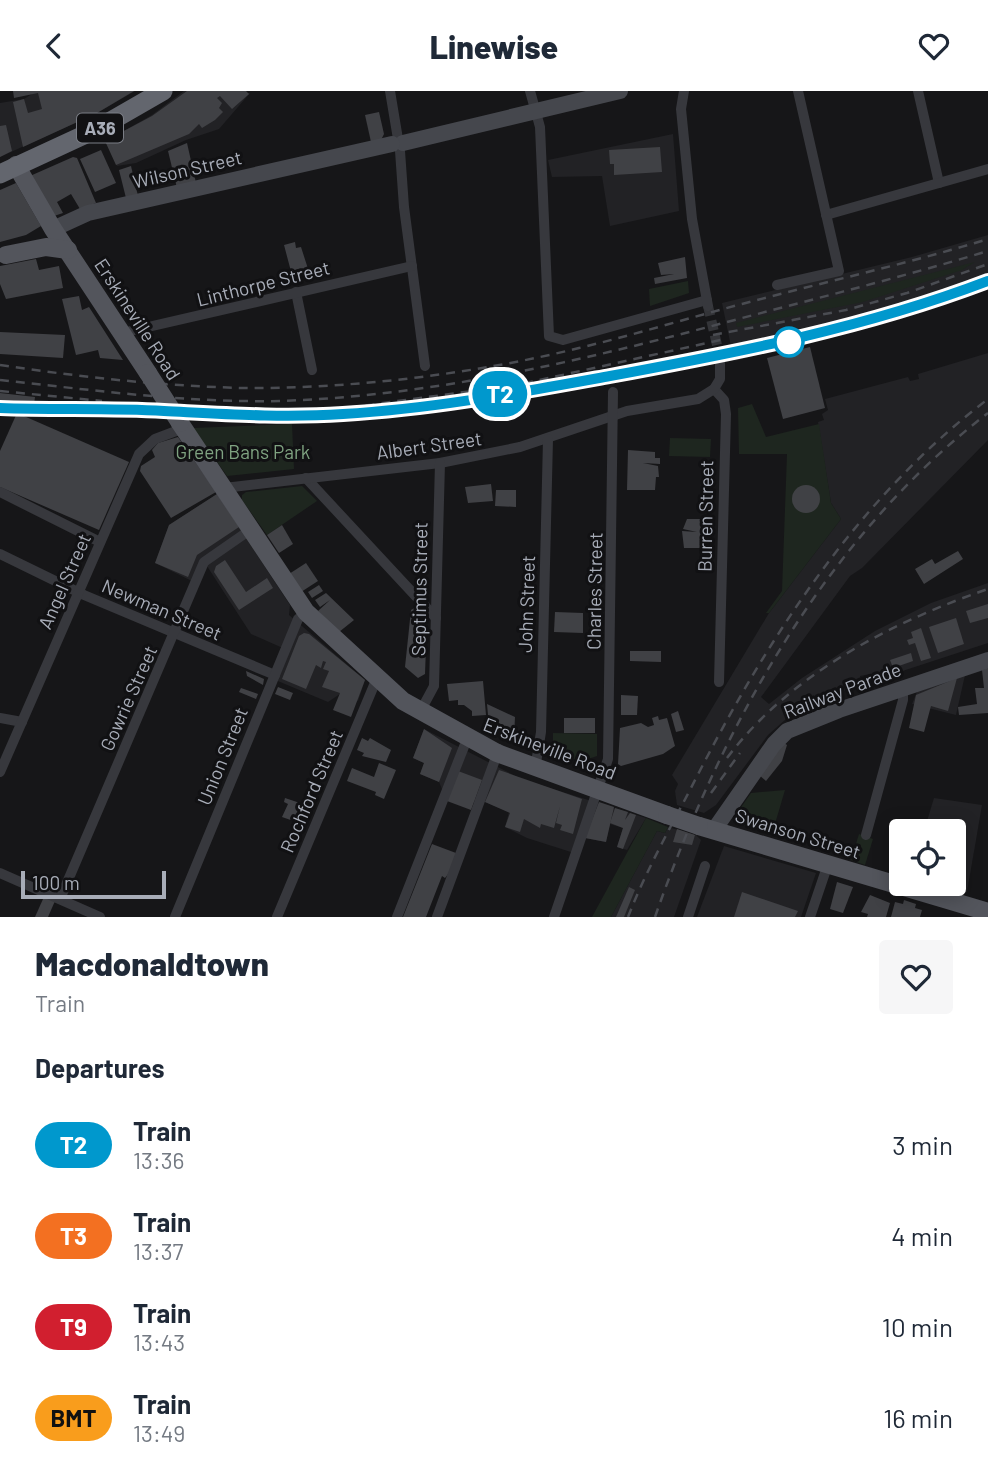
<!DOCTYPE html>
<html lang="en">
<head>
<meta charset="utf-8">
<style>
	body { margin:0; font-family:Barlow,sans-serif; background:#f6f6f7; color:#1f2937; height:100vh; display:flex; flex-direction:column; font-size:26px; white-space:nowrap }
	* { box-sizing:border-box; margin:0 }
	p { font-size:23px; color:#747a83 }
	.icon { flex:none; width:38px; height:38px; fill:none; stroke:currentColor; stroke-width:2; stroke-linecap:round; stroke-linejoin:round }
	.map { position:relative; height:826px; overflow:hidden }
	.panel { display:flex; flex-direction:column; background:#fff; flex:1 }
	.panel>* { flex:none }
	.badge { padding:0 14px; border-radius:23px; font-size:24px; line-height:46px }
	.tools { position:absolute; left:889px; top:728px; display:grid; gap:14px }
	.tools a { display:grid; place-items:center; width:77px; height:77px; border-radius:7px; background:#fff; box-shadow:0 4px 18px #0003; font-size:35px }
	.scale { position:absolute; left:21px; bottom:18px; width:145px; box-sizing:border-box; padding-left:7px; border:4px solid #a8adb8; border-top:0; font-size:19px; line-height:24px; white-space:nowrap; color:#a8adb8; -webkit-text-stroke:5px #111113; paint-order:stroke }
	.map>.badge { position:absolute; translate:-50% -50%; box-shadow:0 0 0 4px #fff }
	h2 { padding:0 35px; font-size:26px; line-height:63px }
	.round { display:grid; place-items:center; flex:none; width:74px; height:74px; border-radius:7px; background:#f6f6f7 }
	.overview { display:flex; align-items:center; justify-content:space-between; height:119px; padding:0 35px }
	h1 { font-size:33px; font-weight:800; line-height:52px }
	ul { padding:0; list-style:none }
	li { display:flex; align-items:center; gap:21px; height:91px; padding:0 35px }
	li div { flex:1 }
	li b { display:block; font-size:26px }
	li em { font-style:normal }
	li .badge { min-width:77px; font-weight:700; text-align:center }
	header { display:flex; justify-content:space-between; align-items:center; height:91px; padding:0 35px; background:#fff; font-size:32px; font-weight:800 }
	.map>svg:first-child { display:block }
	.built { fill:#222225 }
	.green { fill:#1e261f }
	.building { fill:#404145 }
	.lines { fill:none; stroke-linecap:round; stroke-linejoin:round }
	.street-tunnel { stroke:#333438; stroke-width:10; stroke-dasharray:10 5; stroke-linecap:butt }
	.street { stroke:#37383d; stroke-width:10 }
	.secondary { stroke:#45474d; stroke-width:16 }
	.primary { stroke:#53555c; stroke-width:18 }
	.highway { stroke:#63666e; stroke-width:19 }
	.rail { stroke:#4a4c52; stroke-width:2.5; stroke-dasharray:9 7; stroke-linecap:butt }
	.primary-bridge { stroke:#53555c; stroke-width:18 }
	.line-casing { stroke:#fff; stroke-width:16 }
	.line { stroke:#0098cd; stroke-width:10 }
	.stop-dot { fill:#fff; stroke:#0098cd; stroke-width:3.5 }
	.labels { text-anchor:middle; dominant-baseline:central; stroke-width:6; stroke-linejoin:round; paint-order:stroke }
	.shield { fill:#111113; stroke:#7b7e86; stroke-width:2 }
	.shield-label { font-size:18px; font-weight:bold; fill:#a8adb8 }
	.street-label { font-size:19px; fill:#a8adb8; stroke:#111113 }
	.park-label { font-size:19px; fill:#7fa381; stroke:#111113 }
</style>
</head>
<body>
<header><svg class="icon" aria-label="back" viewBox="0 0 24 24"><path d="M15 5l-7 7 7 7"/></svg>Linewise<svg class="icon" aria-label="heart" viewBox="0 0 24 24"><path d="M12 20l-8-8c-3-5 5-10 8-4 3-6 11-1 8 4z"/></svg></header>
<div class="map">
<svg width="988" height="826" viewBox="0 0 988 826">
	<rect width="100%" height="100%" fill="#161618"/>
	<g class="built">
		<path d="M37,0H135L97,22L0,66V12L24,8Z"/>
		<path d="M184,0L250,2L219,38L186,49L136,72L117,75L106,50L152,24Z"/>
		<path d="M673,43L679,120L610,135L602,85L552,86L548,69Z"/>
		<path d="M988,144V195L902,226L734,270L722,212L912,166Z"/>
		<path d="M988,262V349L862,477L850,485L761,606L769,613L802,587L875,540L931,512L988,492V552L872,590L870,583L860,585L862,594L804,612L768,644L716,714L704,722L677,714L675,700L678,693L672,684L769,522L841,428L831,412L818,331L824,329L822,323L828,319L825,308L908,286L910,290L919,288L918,283Z"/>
		<path d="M217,403L290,514L289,524L365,589L358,610L340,603L328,611L273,588L285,558L251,543L205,472L196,492L155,472L169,434Z"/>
		<path d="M965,584L956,624L912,613L917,601Z"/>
		<path d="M424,638L521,688L646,727L627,759L617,756L623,737L610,733L606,751L585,747L574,762L527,747L505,736L509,721L485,711L447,710L439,691L420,683L424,672L413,667Z"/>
		<path d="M934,707L982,714L967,801L934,793H954V740H924Z"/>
		<path d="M668,736L696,744L701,749L674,826H611L657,740L665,742Z"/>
		<path d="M724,755L816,782L801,826H697Z"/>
	</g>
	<g class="green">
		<path d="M975,171L962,179L863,211L737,236L736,232Z"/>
		<path d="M688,190L689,202L650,215L649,198Z"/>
		<path d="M752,313L766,346L819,333L831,412L841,428L769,522H766L782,500L787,363H739L738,317Z"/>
		<path d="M292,333L294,378L227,385L193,337Z"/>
		<path d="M670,347L711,348L710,366L669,365Z"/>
		<path d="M302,395L317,410L267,444L242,409V404L246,401Z"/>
		<path d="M553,642L597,643V665C584,670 562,671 553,657Z"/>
		<path d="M785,699L772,743L736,732L735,725L751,702Z"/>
		<path d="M646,727L668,736L665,742L657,740L611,826H592Z"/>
		<path d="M859,743L873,748L865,774L851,769Z"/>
	</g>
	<g class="building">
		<path d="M13,0H134L97,22L23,56L13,11L24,8L28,22L42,18L38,2L14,7Z"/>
		<path d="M187,0H246L249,3L232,18L220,5L217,7L222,12L219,17L223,21L215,29L202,37L199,33L189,43L116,74L105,50L152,25Z"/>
		<path d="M379,21L384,43L381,49L371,51L365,24Z"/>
		<path d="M6,34L12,60L0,66V35Z"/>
		<path d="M187,52L196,92L177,97L168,60Z"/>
		<path d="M660,56L662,81L614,84V73H610L609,59Z"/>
		<path d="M101,59L116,92L95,101L80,68Z"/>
		<path d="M73,66L77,67L96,112L80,118L71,103L57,111L63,122L54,125L30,85Z"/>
		<path d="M131,75L138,105L126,107L119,79Z"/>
		<path d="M16,92L41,135L26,144L0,151V99Z"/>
		<path d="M295,151L296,157L301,156L310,184L293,188L284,154Z"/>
		<path d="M685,166L687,187L655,193L654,187L674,183L661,184L658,172Z"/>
		<path d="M36,168L39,179L59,175L63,197L6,208L0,193V175Z"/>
		<path d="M79,205L82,219L89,216L123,269L100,267L98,259L76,264L62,208Z"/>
		<path d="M878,219L880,226L829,239L828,232Z"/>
		<path d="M0,241L65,244L63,267L0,263Z"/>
		<path d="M810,256L825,317L783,328L767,267Z"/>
		<path d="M0,302L35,306L34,314L0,313Z"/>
		<path d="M17,322L129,371L99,439L0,396V360Z"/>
		<path d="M178,346L216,401L171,427L140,380L141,375L155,366L152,359L158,352Z"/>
		<path d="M628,359L655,361V367H660V373L643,372L658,375L659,386H656L655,399H627Z"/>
		<path d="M491,393L493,410L468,412L465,396Z"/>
		<circle cx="806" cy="408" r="14"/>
		<path d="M496,399H516V416L495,415Z"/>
		<path d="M217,403L239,436L197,464L188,486L155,472L169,434Z"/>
		<path d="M687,428H711L710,457H684L682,440L697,441L683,438Z"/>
		<path d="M282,434L293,453L279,462L267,444Z"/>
		<path d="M958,460L963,468L924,493L915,478L932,468L935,473Z"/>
		<path d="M225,469L246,501L267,487L273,497L239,519L214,481L216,475Z"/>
		<path d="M306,472L318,490L301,501L289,483Z"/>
		<path d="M319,494L323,500L312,507L308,501Z"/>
		<path d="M326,502L354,529L339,541L318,520L330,509L320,516L315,509Z"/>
		<path d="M988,513V527L970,532L966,520Z"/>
		<path d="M416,516L427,528L425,583L418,587L405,576L411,519Z"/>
		<path d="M555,521L583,522V542L554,541Z"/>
		<path d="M956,527L964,553L938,562L929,536Z"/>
		<path d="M921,537L931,567L921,570L915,552L909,554L907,549L913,547L911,541Z"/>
		<path d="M304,542L309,543L365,589L351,626L333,619L340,602L322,596L329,580L323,578L326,571L323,570L321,577L316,574L306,598L282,588L299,545Z"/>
		<path d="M630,560H661V571L630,570Z"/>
		<path d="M911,562L913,570L893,577L890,569Z"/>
		<path d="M988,577V622L959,624L958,616L977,613L975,597H984L982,579Z"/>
		<path d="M246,580L264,588L263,594L247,585Z"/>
		<path d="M957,587L948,620L931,615L924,641L909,637L916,604Z"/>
		<path d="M483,590L486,624L472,625V620L464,614H458V609L449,610L447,593Z"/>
		<path d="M278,596L293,602L290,609L275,603Z"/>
		<path d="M241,597L258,603L256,608L239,601Z"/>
		<path d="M621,604L638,605L637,624H621Z"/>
		<path d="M487,613L515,626L514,647L484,632L488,624Z"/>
		<path d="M678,620L684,639L676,641L671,623Z"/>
		<path d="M658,625L659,629L667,627L675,655L663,663L621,675L618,673L620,637L641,632L648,636L654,634L652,627Z"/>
		<rect x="564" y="627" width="31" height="15"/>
		<path d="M424,638L452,657L439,691L420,683L424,672L413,667Z"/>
		<path d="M362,647L368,650L370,647L391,659L386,671L362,665L364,662L357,659Z"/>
		<path d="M783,651L787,654L782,670L766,690L759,684Z"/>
		<path d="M379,672L396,679L384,708L375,704L376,701L347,690L352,677L374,686Z"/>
		<path d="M499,679L582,708L573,743L560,739L562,734L556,732L560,715L554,737L541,733L540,737L524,728L520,741L505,736L510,722L485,711Z"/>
		<path d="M458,680L482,689L471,719L447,710Z"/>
		<path d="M285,707L312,716L305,734L282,726L288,713L284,711Z"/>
		<path d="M599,711L614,716L606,751L585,747Z"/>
		<path d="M615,717L628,721L625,729L630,722L636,724L623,758L617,756L623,737L610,732Z"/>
		<path d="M677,738L695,744L692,754L673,751Z"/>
		<path d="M432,753L456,762L449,782L445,787L442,785L426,826H403Z"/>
		<path d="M837,791L853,796L843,822L830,818Z"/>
		<path d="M629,796L635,799L624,826H616Z"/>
		<path d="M742,801L798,820L795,826H734Z"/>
		<path d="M870,804L890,812L886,826H867L868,823L861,821Z"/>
		<path d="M47,806L55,810L48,826H35L43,808Z"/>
		<path d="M904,809L916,813L915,817L922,819L920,826H891L895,811L903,813Z"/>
	</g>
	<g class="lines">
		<path class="street-tunnel" d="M708,215L720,267"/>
		<g class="street">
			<path d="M390,0L398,48"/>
			<path d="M530,0L540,36L549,245L563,249L707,209"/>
			<path d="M684,0L681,18L692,128L708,215"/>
			<path d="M918,0L939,92"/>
			<path d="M400,60L404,116L425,275"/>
			<path d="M826,124L988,78"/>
			<path d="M777,194L839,180L798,0"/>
			<path d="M296,201L312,279"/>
			<path d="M122,242L412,175"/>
			<path d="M714,298L724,309L726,323L719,591"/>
			<path d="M306,387L436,527"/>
			<path d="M224,397L440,372L520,356L627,320L698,308L714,298L720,288V267"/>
			<path d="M0,401L100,451"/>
			<path d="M0,463L84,504L275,584"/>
			<path d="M420,621L434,595L440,372"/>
			<path d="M0,627L22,631"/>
			<path d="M535,678L541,641L548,348"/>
			<path d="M0,681L139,363L155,348L184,337"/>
			<path d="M866,744L903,609V599"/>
			<path d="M0,782L100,826"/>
			<path d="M60,808L204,471L250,439"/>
			<path d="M175,826L298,528L306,521"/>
			<path d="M277,826L377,587"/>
			<path d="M397,826L469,643"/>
			<path d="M437,826L499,658"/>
			<path d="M554,826L608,668L613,301"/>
			<path d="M688,826L705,775"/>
			<path d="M810,826L828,773"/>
		</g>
		<g class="secondary">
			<path d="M403,52L620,0"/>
			<path d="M53,138L88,122L392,53"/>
			<path d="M714,739L774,653L787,640L839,619L988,569"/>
		</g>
		<g class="primary">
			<path d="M16,74L53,138L148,282"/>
			<path d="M6,164L46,156L68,159"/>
			<path d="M180,332L306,521L403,610L497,662L667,724"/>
			<path d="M699,735L988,821"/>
		</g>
		<path class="highway" d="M0,83L97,38L163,0"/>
		<g class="rail">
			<path d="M713,244L846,219L907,202L988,173"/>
			<path d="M0,274C80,286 162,295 243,297C349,298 475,283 579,257C634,244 688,227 742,213C824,191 907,173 988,148"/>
			<path d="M0,289C92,299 187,312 280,310C432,305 581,270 727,231C814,208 902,186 988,160"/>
			<path d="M585,289C722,264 857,241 988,190"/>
			<path d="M0,300L102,310"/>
			<path d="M158,315L240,321L346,317L517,294L725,248"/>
			<path d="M0,317L167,320"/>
			<path d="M727,667C790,583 892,531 988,498"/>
			<path d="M711,702L740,662"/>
			<path d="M628,826C645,782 669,739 691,697C765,551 856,408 988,308"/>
			<path d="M655,826C721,637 826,446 988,322"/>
		</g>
		<g class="primary-bridge">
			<path d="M148,282L180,332"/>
			<path d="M667,724L699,735"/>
		</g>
	</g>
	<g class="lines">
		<g class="line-casing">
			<path id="line" d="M0,317C55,319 109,317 164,320C225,323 282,327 343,323C432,318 522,301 610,285C739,261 865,237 988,190"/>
		</g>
		<use href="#line" class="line"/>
	</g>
	<circle class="stop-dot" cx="789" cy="251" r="14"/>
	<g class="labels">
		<rect class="shield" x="77" y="22.5" width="46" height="29" rx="5"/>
		<g class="shield-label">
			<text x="100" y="37">A36</text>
		</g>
		<g class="street-label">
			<text transform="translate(187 78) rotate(-13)">Wilson Street</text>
			<text transform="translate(263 192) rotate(-14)">Linthorpe Street</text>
			<text transform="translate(138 228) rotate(57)">Erskineville Road</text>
			<text transform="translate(429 354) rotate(-8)">Albert Street</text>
			<text transform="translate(705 425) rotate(-89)">Burren Street</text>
			<text transform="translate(64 490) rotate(-66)">Angel Street</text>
			<text transform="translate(419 498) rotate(-89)">Septimus Street</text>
			<text transform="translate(594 500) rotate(-89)">Charles Street</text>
			<text transform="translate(526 513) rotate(-88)">John Street</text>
			<text transform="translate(162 518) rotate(23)">Newman Street</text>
			<text transform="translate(842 599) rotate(-21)">Railway Parade</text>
			<text transform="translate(128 607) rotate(-66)">Gowrie Street</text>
			<text transform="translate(550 657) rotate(21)">Erskineville Road</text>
			<text transform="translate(222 665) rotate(-68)">Union Street</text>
			<text transform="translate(311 700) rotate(-67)">Rochford Street</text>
			<text transform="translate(798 742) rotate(17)">Swanson Street</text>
		</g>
		<g class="park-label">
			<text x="243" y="360">Green Bans Park</text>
		</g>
	</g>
</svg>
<div class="tools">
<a><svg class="icon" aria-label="locate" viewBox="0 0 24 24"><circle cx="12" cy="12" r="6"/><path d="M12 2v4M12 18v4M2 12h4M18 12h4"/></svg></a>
</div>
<div class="scale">100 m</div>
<b class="badge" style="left:500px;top:303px;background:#0098cd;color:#fff">T2</b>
</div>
<section class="panel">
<div class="overview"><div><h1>Macdonaldtown</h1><p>Train</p></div><a class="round"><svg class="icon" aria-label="heart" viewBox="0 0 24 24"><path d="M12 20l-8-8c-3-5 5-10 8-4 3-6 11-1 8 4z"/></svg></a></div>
<h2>Departures</h2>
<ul>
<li><span class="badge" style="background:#0098cd;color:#fff">T2</span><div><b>Train</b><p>13:36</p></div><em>3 min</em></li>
<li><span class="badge" style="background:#f37021;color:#fff">T3</span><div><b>Train</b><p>13:37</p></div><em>4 min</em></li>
<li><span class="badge" style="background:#d11f2f;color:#fff">T9</span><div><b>Train</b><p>13:43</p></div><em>10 min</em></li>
<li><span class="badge" style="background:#f99d1c;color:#111">BMT</span><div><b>Train</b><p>13:49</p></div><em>16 min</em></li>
</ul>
</section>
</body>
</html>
